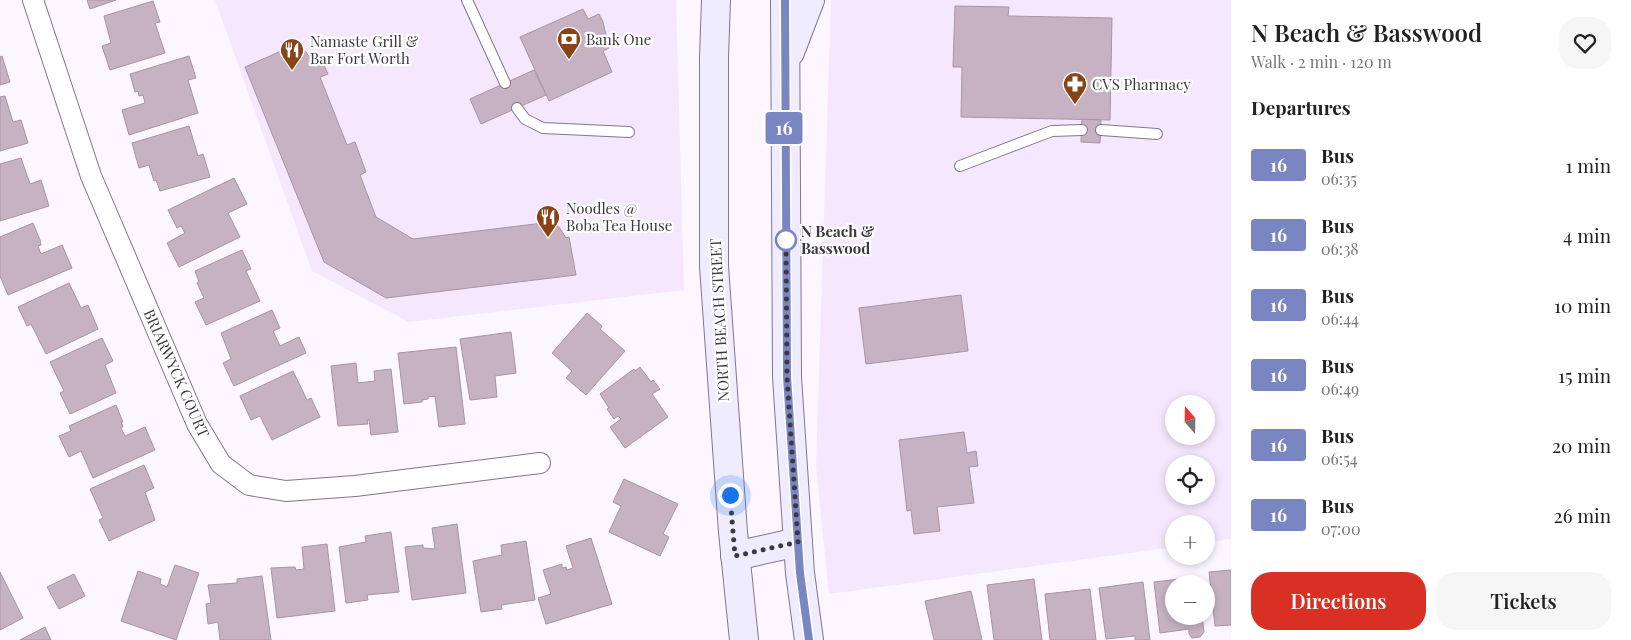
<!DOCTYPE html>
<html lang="en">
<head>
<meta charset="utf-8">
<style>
	body { margin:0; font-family:"Playfair Display",serif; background:#f6f6f6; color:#222; height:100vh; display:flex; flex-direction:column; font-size:19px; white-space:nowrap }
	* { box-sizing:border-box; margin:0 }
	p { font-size:16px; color:#767676 }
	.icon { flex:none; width:28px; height:28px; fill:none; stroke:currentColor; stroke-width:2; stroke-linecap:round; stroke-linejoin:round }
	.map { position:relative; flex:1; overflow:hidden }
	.details { display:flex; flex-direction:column; background:#fff; width:400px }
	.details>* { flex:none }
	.badge { padding:0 10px; border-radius:4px; font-size:18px; line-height:32px }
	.needle { width:32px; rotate:340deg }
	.controls { position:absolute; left:1165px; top:395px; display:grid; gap:10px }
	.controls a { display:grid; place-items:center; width:50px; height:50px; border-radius:50%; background:#fff; box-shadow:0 2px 8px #0003; font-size:25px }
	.you { position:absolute; width:25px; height:25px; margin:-12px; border:4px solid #fff; border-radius:50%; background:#1a73e8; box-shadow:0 0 0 8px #1a73e833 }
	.map>.badge { position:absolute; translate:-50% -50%; box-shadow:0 0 0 2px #fff }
	h2 { padding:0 20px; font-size:19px; line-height:45px }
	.round { display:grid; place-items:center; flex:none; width:52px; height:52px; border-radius:20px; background:#f6f6f6 }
	.summary { display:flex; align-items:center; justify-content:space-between; height:85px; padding:0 20px }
	h1 { font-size:24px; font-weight:600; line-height:38px }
	.button { display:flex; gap:10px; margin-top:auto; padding:10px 20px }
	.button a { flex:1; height:58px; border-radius:20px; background:#d93025; color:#fff; font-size:20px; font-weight:600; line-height:58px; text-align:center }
	.button a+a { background:#f6f6f6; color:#222 }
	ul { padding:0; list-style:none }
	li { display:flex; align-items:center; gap:15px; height:70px; padding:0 20px }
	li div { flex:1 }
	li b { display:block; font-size:19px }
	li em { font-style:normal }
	li .badge { min-width:55px; font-weight:700; text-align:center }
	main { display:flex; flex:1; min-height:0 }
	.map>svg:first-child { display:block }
	.built { fill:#f5e7fe; fill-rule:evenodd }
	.building { fill:#c6b2c2; stroke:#a794a4 }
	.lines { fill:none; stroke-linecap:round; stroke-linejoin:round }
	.service-casing { stroke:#827689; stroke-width:12 }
	.minor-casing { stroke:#827689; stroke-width:22 }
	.secondary-casing { stroke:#827689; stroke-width:30 }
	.service { stroke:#fff; stroke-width:10 }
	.minor { stroke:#fff; stroke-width:20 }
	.secondary { stroke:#f0ecff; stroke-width:28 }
	.line-casing { stroke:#fff; stroke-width:11 }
	.line { stroke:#7986c2; stroke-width:8 }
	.walk { stroke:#3d3840; stroke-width:5; stroke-dasharray:0 9 }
	.stop-dot { fill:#fff; stroke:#7986c2; stroke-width:2.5 }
	.labels { text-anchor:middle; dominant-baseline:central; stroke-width:4.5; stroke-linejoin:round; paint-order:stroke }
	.poi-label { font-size:15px; fill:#3d3840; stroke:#fff; text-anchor:start }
	.stop-label { font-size:15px; font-weight:bold; fill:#3d3840; stroke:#fff; text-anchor:start }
	.street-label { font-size:15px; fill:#3d3840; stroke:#fff }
</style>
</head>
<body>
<main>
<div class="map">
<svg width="1231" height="640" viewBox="0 0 1231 640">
	<rect width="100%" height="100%" fill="#fbf6ff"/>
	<g class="built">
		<path d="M215,0H676L684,290L409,322L312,271Z"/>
		<path d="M831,0H1231V539L1206,542V524H1174V547L829,594L816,466ZM1174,404H1206V436H1174ZM1174,464H1206V496H1174Z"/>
	</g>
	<g class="building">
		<path d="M87,0H116L90,9Z"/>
		<path d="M153,1L160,22L155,23L165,53L110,70L102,46L111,43L104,16Z"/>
		<path d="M955,6L1009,7L1008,16L1112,18L1110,120L961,117L962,67H953Z"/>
		<path d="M583,9L588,19L599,14L603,22L609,48L603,51L612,72L549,101L520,37Z"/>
		<path d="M288,48H298L306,52L315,65L323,63L328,74L320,77L347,145L355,142L366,172L360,175L376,217L413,239L551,222L559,227L566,238L569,237L576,275L386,298L324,262L245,67Z"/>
		<path d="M2,56L10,82L0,85V57Z"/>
		<path d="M189,56L196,78L188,80L198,113L129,135L122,110L145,103L143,95L139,96L138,91L135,92L130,74Z"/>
		<path d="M534,70L546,95L481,124L470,99Z"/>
		<path d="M5,96L13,122L21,120L28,143L0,151V97Z"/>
		<path d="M1082,119L1101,120L1100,143L1081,142Z"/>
		<path d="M189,126L198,156L203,154L210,177L160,191L156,180L154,181L149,165L139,168L132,143Z"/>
		<path d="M21,158L30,184L41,180L49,206L0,221V164Z"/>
		<path d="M234,178L247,204L228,213L240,237L179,267L167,243L185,233L181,226L177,228L168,210Z"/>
		<path d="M33,223L40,240L41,245L38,246L41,254L62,245L72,268L8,295L0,276V237Z"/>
		<path d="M242,250L251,269L246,271L260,301L206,325L195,302L204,298L197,283L199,282L195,271Z"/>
		<path d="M69,283L81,308L88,305L98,329L46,354L31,324L27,326L18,307Z"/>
		<path d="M961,295L968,351L866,364L859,308Z"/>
		<path d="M272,310L280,328L273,331L280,346L299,337L306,353L234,386L223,363L231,359L221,333Z"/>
		<path d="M587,313L602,326L600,329L625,351L586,395L566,378L572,371L552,353Z"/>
		<path d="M511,332L516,373L495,376L497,397L470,400L460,339Z"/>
		<path d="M102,338L113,361L105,365L116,393L70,414L60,393L64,391L50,362Z"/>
		<path d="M456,347L465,424L439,427L435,396L428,397V399L422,400V402L404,404L398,353Z"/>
		<path d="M356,363L358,383L375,381L374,371L391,369L398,432L371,435L369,420H367L368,424L338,426L331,366Z"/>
		<path d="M640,367L651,382L653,380L660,389L652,394L668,417L625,448L610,427L621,419L618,416L614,419L607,409L609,408L600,394L634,369L635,371Z"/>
		<path d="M293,371L307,400L311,398L320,417L272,440L260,416L251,420L240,396Z"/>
		<path d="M116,405L123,422H121L123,427L121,428L125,436L145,427L155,450L93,478L81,451L69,457L59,436L71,431L69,426Z"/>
		<path d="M964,432L967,453L976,451L978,466L969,467L974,503L937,507L940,531L914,534L911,510L907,511L899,440Z"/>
		<path d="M144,465L154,488L145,492L155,520L109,541L99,520L103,518L90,489Z"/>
		<path d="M624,479L678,504L663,534L669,537L660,556L609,532L621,506L613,502Z"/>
		<path d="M457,524L466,593L412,600L405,547L423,545V548L435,549L432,528Z"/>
		<path d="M391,532L399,592L367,595L368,600L346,603L339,547L366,542L365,536Z"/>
		<path d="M591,538L612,604L546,624L538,598L551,594L543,570L562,564V568L566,567L567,570L573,568L566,546Z"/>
		<path d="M526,541L535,600L501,605L502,609L481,612L473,561L502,555L501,545Z"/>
		<path d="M327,544L335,611L277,618L271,568L295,567L296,570L304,569L302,547Z"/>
		<path d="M175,565L199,573L176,640L121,621L138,571L161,579L160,584L167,587Z"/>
		<path d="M1231,570V625L1215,626L1209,572Z"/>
		<path d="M0,572L23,618L0,630Z"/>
		<path d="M74,574L85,596L59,609L47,587Z"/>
		<path d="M262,576L271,640H220L218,622L208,624L206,604L211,603L208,585L237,583V579Z"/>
		<path d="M1197,577L1198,584H1174V616H1202L1204,632L1200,637L1192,638L1189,634V629L1160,633L1154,582Z"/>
		<path d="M1034,579L1042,640H994L987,585Z"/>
		<path d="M1143,582L1150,640H1135V636L1106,639L1099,588Z"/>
		<path d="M1090,589L1096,640H1050L1045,594Z"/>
		<path d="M971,591L982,640H934L925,601Z"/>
		<path d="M45,627L51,640H20Z"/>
	</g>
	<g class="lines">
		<g class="service-casing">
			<g id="service">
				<path d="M467,0L505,83"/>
				<path d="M517,108L525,119L543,128L629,132"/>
				<path d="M1101,130L1157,134"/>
				<path d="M960,166L1052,131L1082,130"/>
			</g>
		</g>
		<g class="minor-casing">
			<path id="minor" d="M33,0L91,176L197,424L221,464L249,485L286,491L355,486L540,463"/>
		</g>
		<g class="secondary-casing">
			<g id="secondary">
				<path d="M716,0L714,58V266L733,532L744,640"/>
				<path d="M785,0L787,377L800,573L809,640"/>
				<path d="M790,52L810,0"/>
				<path d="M735,556L798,542"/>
			</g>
		</g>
		<use href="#service" class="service"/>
		<use href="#minor" class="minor"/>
		<use href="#secondary" class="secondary"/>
	</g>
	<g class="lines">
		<g class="line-casing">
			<path id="line" d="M785,0L787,377L800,573L809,640"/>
		</g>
		<use href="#line" class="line"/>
		<path class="walk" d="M730,495L735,556L798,542L787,377L786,240"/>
	</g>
	<defs>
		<g id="bank-pin" transform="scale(1.25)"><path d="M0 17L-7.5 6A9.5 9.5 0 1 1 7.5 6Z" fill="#884417" stroke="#fff"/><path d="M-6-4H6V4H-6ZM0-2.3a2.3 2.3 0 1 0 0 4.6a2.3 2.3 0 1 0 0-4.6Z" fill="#fff"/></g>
		<g id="restaurant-pin" transform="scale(1.25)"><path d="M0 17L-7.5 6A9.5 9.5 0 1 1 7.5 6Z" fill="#884417" stroke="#fff"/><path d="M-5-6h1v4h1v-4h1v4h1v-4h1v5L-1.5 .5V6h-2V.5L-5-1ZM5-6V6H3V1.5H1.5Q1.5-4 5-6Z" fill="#fff"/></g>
		<g id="pharmacy-pin" transform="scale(1.25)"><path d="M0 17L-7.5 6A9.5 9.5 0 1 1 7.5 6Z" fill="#884417" stroke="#fff"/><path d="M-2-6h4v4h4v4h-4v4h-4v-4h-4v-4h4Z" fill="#fff"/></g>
	</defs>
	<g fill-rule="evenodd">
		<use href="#bank-pin" x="569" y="39"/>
		<use href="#restaurant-pin" x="292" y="50"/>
		<use href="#pharmacy-pin" x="1075" y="84"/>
		<use href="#restaurant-pin" x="548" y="217"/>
	</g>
	<circle class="stop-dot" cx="786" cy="240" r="10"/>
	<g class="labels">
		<g class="poi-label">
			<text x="586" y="39">Bank One</text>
			<text x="310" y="41">Namaste Grill &amp;<tspan x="310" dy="17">Bar Fort Worth</tspan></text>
			<text x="1092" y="84">CVS Pharmacy</text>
			<text x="566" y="208">Noodles @<tspan x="566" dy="17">Boba Tea House</tspan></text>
		</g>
		<g class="stop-label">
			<text x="801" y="231">N Beach &amp;<tspan x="801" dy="17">Basswood</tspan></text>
		</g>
		<g class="street-label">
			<text transform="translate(719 320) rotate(-93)">NORTH BEACH STREET</text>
			<text transform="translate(177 373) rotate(66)">BRIARWYCK COURT</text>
		</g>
	</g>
</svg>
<div class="controls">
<a><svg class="needle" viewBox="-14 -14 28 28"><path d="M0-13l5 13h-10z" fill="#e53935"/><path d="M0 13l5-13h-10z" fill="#767676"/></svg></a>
<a><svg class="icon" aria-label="locate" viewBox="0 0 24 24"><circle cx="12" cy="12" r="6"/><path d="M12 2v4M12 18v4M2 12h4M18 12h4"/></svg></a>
<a>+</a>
<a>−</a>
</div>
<div class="you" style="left:730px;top:495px"></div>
<b class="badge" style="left:784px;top:128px;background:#7986c2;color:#fff">16</b>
</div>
<section class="details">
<div class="summary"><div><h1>N Beach &amp; Basswood</h1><p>Walk · 2 min · 120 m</p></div><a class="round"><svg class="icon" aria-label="heart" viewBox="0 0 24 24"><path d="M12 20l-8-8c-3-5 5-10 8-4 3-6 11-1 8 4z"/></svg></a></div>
<h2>Departures</h2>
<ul>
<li><span class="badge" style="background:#7986c2;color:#fff">16</span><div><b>Bus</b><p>06:35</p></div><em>1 min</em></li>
<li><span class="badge" style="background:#7986c2;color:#fff">16</span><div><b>Bus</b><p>06:38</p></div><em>4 min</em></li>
<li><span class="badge" style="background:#7986c2;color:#fff">16</span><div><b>Bus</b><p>06:44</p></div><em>10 min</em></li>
<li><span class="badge" style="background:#7986c2;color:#fff">16</span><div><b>Bus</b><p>06:49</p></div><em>15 min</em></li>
<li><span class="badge" style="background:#7986c2;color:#fff">16</span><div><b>Bus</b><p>06:54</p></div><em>20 min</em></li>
<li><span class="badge" style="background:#7986c2;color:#fff">16</span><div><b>Bus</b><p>07:00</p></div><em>26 min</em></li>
</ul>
<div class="button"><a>Directions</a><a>Tickets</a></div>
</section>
</main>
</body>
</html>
